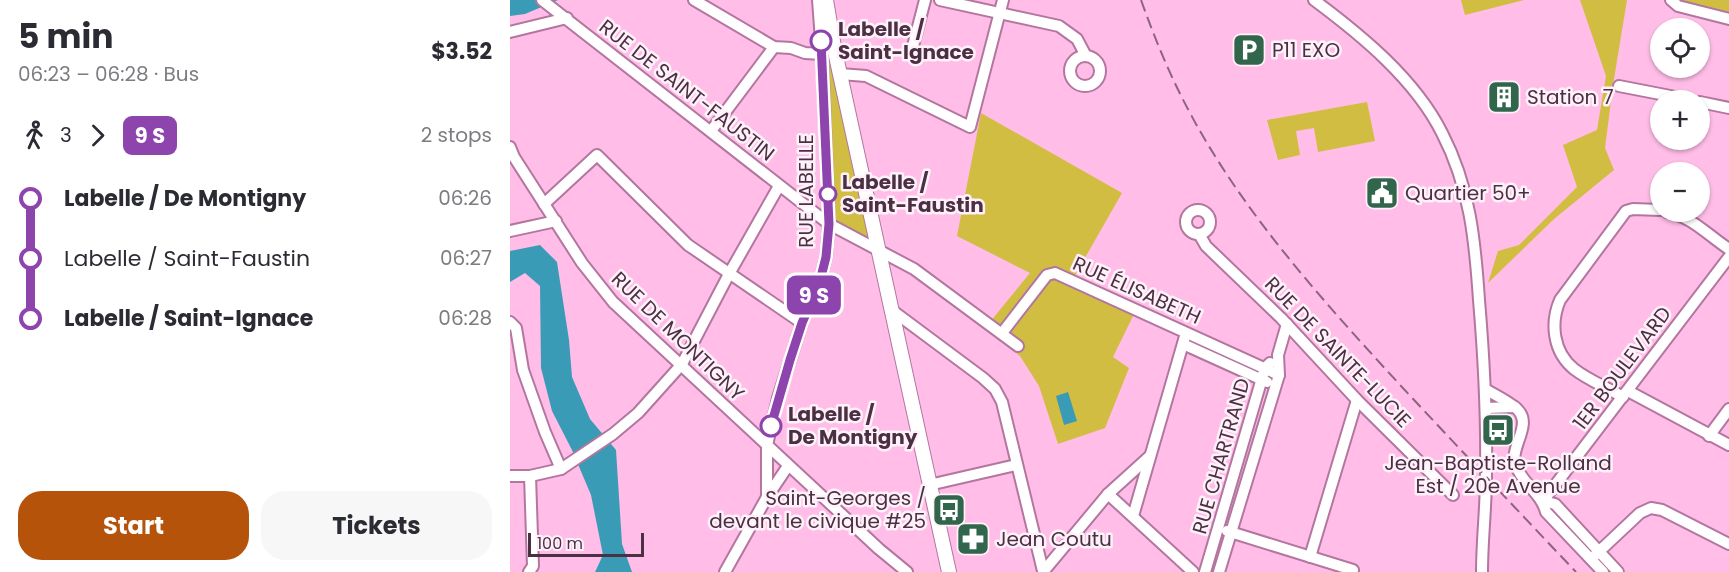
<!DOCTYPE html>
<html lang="en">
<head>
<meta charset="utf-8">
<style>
	body { margin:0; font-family:Poppins,sans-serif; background:#f7f7f7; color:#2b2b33; height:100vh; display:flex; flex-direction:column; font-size:22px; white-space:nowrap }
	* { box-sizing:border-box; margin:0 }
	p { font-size:20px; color:#7c7c81 }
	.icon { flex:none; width:33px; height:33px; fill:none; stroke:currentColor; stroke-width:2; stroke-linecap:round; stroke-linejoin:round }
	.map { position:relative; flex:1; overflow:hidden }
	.sheet { display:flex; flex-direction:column; background:#fff; width:510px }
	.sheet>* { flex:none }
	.badge { padding:0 12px; border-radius:9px; font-size:21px; line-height:39px }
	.buttons { position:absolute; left:1140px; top:18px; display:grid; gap:12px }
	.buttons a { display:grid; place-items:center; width:60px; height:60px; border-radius:50%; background:#fff; box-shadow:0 2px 4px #0004; font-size:30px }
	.scale { position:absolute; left:18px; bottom:15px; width:116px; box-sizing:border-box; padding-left:6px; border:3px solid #4a3042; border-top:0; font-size:16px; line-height:21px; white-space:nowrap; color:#4a3042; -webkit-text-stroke:4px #fff1fa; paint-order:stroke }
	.map>.badge { position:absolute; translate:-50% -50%; box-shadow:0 0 0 3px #fff }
	.legs { display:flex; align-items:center; gap:9px; height:66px; padding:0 18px; font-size:20px }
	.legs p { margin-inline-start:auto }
	.overview { display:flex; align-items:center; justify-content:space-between; height:102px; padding:0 18px }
	h1 { font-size:33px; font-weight:700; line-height:45px }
	.action { display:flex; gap:12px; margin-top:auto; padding:12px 18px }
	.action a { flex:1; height:69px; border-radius:24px; background:#b45309; color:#fff; font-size:24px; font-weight:700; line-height:69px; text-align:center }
	.action a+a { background:#f7f7f7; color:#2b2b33 }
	ul { padding:0 18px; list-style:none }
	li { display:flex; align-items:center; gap:21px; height:60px; font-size:22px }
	li i { display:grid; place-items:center; width:9px; height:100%; margin:0 8px; background:currentColor }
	li i::after { content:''; width:15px; height:15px; margin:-8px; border:4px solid; border-radius:50%; background:#fff }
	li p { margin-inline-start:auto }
	li:first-child i { background:linear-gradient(#0000 50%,currentColor 0) }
	li:last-child i { background:linear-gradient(currentColor 50%,#0000 0) }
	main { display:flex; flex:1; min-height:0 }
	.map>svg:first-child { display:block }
	.green { fill:#d1bd42 }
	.water { fill:#3a9bb6 }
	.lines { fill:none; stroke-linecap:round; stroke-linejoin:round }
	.minor-casing { stroke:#b3769f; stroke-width:14 }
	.major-casing { stroke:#b3769f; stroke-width:16 }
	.minor { stroke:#fff; stroke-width:10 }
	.major { stroke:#fff; stroke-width:14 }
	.rail { stroke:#8d647f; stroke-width:2; stroke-dasharray:12 6; stroke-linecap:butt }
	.line-1-casing { stroke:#fff; stroke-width:14 }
	.line-1 { stroke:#8e44ad; stroke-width:9 }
	.stop-1-dot { fill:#fff; stroke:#8e44ad; stroke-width:3 }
	.labels { text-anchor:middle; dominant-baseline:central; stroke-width:5; stroke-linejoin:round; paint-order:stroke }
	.stop-label { font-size:20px; font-weight:bold; fill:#4a3042; stroke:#fff1fa; text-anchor:start }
	.poi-label { font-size:20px; fill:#4a3042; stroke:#fff1fa; text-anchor:start }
	.street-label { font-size:20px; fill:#4a3042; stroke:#fff1fa }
</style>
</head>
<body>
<main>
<section class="sheet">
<div class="overview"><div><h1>5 min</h1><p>06:23 – 06:28 · Bus</p></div><b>$3.52</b></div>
<div class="legs"><svg class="icon" aria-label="walk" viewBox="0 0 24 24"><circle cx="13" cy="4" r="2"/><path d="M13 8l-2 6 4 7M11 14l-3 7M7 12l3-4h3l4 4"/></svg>3<svg class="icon" aria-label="forward" viewBox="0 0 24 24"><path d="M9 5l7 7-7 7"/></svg><b class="badge" style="background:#8e44ad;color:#fff">9 S</b><p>2 stops</p></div>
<ul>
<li><i style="color:#8e44ad"></i><b>Labelle / De Montigny</b><p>06:26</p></li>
<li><i style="color:#8e44ad"></i><span>Labelle / Saint-Faustin</span><p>06:27</p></li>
<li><i style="color:#8e44ad"></i><b>Labelle / Saint-Ignace</b><p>06:28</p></li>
</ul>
<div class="action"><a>Start</a><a>Tickets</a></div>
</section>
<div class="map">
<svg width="1219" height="572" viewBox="0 0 1219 572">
	<rect width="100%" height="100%" fill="#ffbde8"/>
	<g class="green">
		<path d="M951,0H1014L955,15Z"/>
		<path d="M1070,0H1117L1103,85L1095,148L1104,170L1044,219L978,283L988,251L1009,245L1067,187L1053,145L1087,130L1096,76Z"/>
		<path d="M1161,0H1219V19Z"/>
		<path d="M320,64L324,67L368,250L319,224L317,67Z"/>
		<path d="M857,102L865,141L808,152L804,128L786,131L790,155L768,160L757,120Z"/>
		<path d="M471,113L612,193L560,284L624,314L603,357L619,368L595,428L548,444L529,386L510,356L475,328L520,273L447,236Z"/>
	</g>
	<g class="water">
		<path d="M0,0H48L15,14L0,16Z"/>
		<path d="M30,245L47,262L59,340L62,377L80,419L106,450L112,544L122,572H85L93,555L81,495L62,450L42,411L31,368L30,286L15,273L0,282V251Z"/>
		<path d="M558,392L567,421L554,425L546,396Z"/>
	</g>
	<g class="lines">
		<g class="minor-casing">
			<g id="minor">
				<path d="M32,0L319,224L404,269L508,346"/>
				<path d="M184,0L264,47L281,48L295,53L312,54"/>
				<path d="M430,0L549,26L567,39L576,56"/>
				<path d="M804,0C851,35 905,79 932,133C960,187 965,240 969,300C974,359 977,418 976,477C976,508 972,540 972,572"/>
				<path d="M1161,0L1168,6L1219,19"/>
				<path d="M0,32L57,18"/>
				<path d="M403,46L415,0"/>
				<circle cx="575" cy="71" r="15"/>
				<path d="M330,74L356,76L460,127L493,0"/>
				<path d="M1109,86L1181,100"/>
				<path d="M1190,102L1219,108"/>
				<path d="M201,131L264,47"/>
				<path d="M0,147L4,157L72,263L103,302L369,549L397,572"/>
				<path d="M34,204L87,155L178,245L292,323"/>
				<circle cx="688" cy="222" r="12"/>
				<path d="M1157,212C1181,216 1199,236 1219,249"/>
				<path d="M0,231L46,221"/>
				<path d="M689,234L696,246L771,318L847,400L943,495"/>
				<path d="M383,311L473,378L485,389L492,402L533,571"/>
				<path d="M0,322L6,328L13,370L35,432L51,469"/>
				<path d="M492,333L537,275L545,273L769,375"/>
				<path d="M673,344L757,382"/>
				<path d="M975,389C985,395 998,401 1007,409C1024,425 998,448 1006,466C1013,484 1031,493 1036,512L1093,572"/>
				<path d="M1118,391L1219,445"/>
				<path d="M1113,397C1098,388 1078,380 1064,369C1043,352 1040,323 1050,300L1116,211L1123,209L1150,210"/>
				<path d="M976,408L1005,407"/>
				<path d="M1199,436L1219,409"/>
				<path d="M0,476H20L51,469L103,434L128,413L172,364L219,274L269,186"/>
				<path d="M419,485L506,465"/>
				<path d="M598,494L683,572"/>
				<path d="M257,497L278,466"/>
				<path d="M1033,501L1219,257"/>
				<path d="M1033,501L1045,504L1108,572"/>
				<path d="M623,516L676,333"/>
				<path d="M717,531L843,570"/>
				<path d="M800,557L847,400"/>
				<path d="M1081,559L1130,513L1141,508L1152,510L1219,544"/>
				<path d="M19,572L23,566L20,476"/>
				<path d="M215,572L257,497V445L268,398L292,323L310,281L316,257L319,224L312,54L308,0"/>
				<path d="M533,572L598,494L640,456"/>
				<path d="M695,572L755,368L760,363"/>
				<path d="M709,572L769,375L768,355L777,324"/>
			</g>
		</g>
		<g class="major-casing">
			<path id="major" d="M316,0L324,47L439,572"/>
		</g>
		<use href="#minor" class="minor"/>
		<use href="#major" class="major"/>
		<path class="rail" d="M631,0C645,39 660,76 680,113C734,214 814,302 891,386C949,448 1007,510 1066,572"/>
	</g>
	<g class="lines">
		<g class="line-1-casing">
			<path id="line-1" d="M261,426L280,360L292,323L310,281L316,257L319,224L311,41"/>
		</g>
		<use href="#line-1" class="line-1"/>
	</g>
	<defs>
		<g id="parking-square" transform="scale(1.725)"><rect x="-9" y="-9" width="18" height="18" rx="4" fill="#32664c" stroke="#fff1fa"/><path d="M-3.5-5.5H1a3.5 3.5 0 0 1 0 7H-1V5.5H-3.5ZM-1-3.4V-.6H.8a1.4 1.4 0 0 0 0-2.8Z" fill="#fff"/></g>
		<g id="building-square" transform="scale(1.725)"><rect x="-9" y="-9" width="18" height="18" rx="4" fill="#32664c" stroke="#fff1fa"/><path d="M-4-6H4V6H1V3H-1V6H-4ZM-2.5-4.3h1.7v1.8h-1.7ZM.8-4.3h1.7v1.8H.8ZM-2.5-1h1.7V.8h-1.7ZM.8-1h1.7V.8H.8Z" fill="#fff"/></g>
		<g id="civic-square" transform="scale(1.725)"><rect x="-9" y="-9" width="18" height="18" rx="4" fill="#32664c" stroke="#fff1fa"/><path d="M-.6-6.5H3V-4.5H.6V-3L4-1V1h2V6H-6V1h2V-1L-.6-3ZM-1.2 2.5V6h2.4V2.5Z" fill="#fff"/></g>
		<g id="bus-square" transform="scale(1.725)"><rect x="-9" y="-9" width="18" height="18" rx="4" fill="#32664c" stroke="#fff1fa"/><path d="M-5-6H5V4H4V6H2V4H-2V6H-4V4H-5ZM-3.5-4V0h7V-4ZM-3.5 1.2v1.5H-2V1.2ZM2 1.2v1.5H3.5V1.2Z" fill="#fff"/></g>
		<g id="pharmacy-square" transform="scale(1.725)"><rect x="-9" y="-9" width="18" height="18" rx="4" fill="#32664c" stroke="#fff1fa"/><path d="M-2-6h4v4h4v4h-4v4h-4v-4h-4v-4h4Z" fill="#fff"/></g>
	</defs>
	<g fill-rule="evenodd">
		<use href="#parking-square" x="739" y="50"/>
		<use href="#building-square" x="994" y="97"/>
		<use href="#civic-square" x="872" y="193"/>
		<use href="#bus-square" x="988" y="430"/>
		<use href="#bus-square" x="439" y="510"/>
		<use href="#pharmacy-square" x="463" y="539"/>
	</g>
	<g class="stop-1-dot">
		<circle cx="311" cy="41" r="10"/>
		<circle cx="318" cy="194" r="8"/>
		<circle cx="261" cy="426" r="10"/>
	</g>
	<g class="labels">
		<g class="stop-label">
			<text x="328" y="29">Labelle /<tspan x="328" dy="23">Saint-Ignace</tspan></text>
			<text x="332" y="182">Labelle /<tspan x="332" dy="23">Saint-Faustin</tspan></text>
			<text x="278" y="414">Labelle /<tspan x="278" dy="23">De Montigny</tspan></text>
		</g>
		<g class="poi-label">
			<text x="762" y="50">P11 EXO</text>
			<text x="1017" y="97">Station 7</text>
			<text x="895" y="193">Quartier 50+</text>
			<text x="988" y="463" text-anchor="middle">Jean-Baptiste-Rolland<tspan x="988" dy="23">Est / 20e Avenue</tspan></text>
			<text x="416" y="498" text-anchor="end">Saint-Georges /<tspan x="416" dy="23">devant le civique #25</tspan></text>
			<text x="486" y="539">Jean Coutu</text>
		</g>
		<g class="street-label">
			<text transform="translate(177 90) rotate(38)">RUE DE SAINT-FAUSTIN</text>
			<text transform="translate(296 191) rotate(-90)">RUE LABELLE</text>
			<text transform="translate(627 290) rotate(24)">RUE ÉLISABETH</text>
			<text transform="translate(168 336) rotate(44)">RUE DE MONTIGNY</text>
			<text transform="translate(828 352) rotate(46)">RUE DE SAINTE-LUCIE</text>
			<text transform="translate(1112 368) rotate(-53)">1ER BOULEVARD</text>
			<text transform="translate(711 456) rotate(-74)">RUE CHARTRAND</text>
		</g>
	</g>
</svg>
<div class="buttons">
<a><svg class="icon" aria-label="locate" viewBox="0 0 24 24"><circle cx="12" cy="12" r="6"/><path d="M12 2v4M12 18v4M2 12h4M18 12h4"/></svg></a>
<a>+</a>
<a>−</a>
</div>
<div class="scale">100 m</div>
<b class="badge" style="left:304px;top:295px;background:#8e44ad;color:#fff">9 S</b>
</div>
</main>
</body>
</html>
